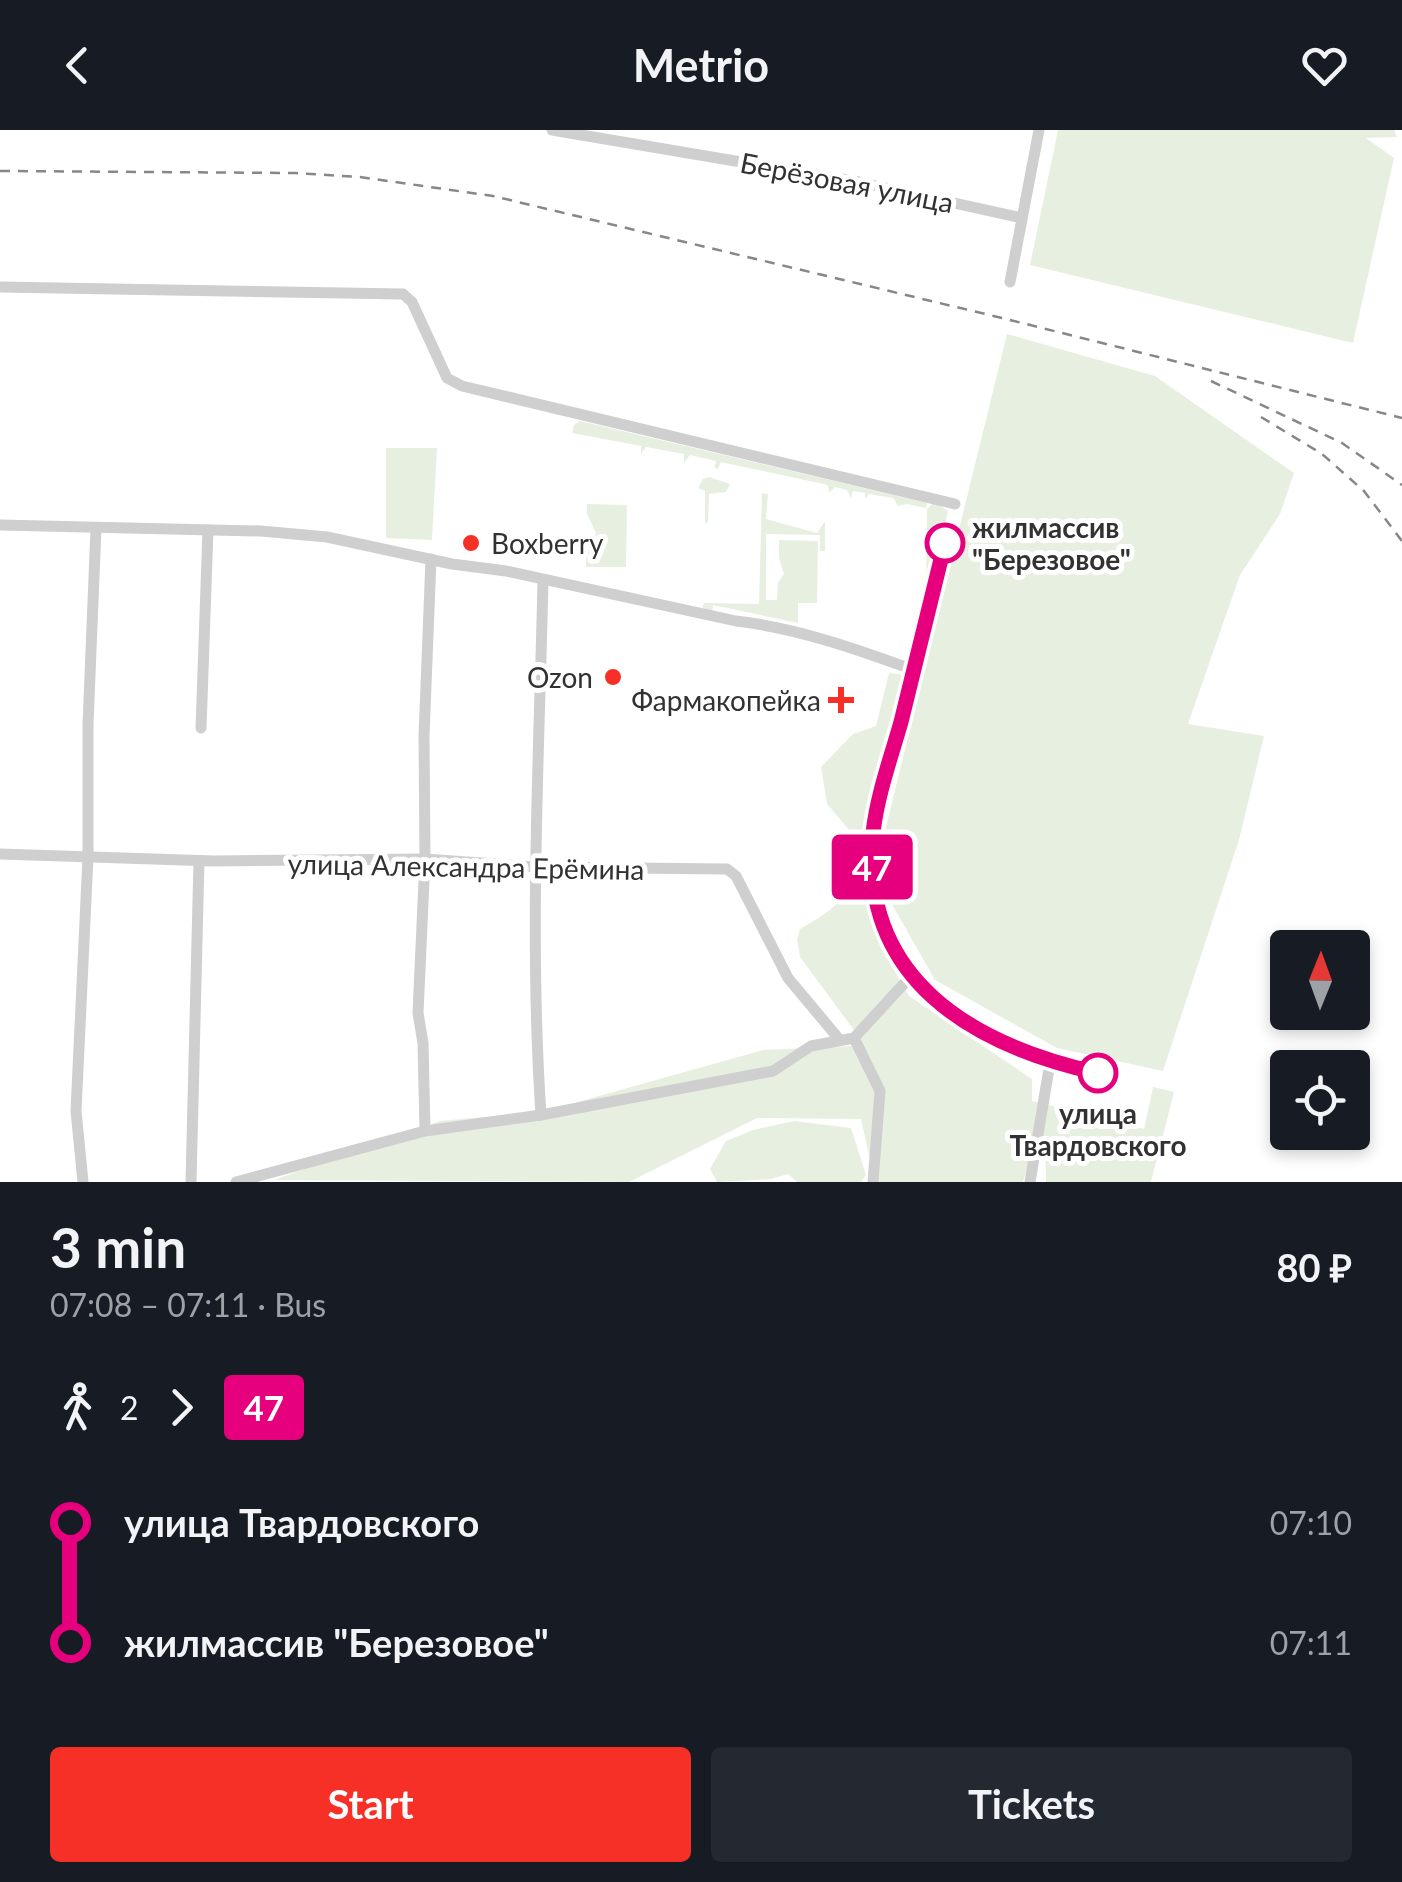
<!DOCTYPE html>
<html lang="en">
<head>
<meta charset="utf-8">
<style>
	body { margin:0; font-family:Lato,sans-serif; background:#242831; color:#f1f3f6; height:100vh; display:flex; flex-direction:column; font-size:38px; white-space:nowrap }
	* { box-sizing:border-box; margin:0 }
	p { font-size:32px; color:#9ea1a6 }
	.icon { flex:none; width:55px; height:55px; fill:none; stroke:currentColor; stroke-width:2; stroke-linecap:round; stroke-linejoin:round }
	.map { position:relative; height:1052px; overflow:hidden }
	.sheet { display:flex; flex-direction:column; background:#171b24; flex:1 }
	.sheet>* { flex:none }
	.badge { padding:0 20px; border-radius:8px; font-size:35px; line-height:65px }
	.needle { width:65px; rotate:1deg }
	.controls { position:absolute; left:1270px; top:800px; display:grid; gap:20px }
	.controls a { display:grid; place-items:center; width:100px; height:100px; border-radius:10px; background:#171b24; box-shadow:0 5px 15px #0003; font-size:50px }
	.map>.badge { position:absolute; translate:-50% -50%; box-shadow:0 0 0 5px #fff }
	.legs { display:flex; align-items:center; gap:15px; height:110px; padding:0 50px; font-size:32px }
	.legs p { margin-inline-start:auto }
	.overview { display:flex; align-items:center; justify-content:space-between; height:170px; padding:0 50px }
	h1 { font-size:55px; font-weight:700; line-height:75px }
	.primary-button { display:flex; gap:20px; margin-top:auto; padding:20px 50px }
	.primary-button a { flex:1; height:115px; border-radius:10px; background:#f63027; color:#fff; font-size:40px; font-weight:700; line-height:115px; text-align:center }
	.primary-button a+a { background:#242831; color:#f1f3f6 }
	ul { padding:0 50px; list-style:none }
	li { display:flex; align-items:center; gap:35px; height:120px; font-size:38px }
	li i { display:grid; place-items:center; width:15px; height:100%; margin:0 12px; background:currentColor }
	li i::after { content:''; width:25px; height:25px; margin:-12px; border:8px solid; border-radius:50%; background:#171b24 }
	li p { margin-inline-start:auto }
	li:first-child i { background:linear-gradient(#0000 50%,currentColor 0) }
	li:last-child i { background:linear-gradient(currentColor 50%,#0000 0) }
	header { display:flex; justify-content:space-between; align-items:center; height:130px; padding:0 50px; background:#171b24; font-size:45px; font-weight:700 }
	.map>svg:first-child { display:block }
	.green { fill:#e7f0e0 }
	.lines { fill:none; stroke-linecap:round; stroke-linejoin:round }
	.minor { stroke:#cfcfcf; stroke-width:11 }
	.rail { stroke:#878787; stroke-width:2.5; stroke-dasharray:10 8; stroke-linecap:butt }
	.line-1-casing { stroke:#fff; stroke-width:22 }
	.line-1 { stroke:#e6007e; stroke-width:15 }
	.poi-dot { fill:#f63027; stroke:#fff; stroke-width:4 }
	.stop-1-dot { fill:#fff; stroke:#e6007e; stroke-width:5 }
	.labels { text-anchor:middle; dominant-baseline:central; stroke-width:10; stroke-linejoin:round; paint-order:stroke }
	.street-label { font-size:28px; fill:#323232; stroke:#fff }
	.stop-label { font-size:28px; font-weight:bold; fill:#323232; stroke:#fff; text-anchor:start }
	.poi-label { font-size:28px; fill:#323232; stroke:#fff; text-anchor:end }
</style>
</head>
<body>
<header><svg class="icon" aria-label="back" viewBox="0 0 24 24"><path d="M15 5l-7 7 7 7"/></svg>Metrio<svg class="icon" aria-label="heart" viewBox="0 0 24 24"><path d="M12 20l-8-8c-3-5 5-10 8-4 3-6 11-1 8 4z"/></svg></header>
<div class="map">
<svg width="1402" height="1052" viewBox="0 0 1402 1052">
	<rect width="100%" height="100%" fill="#fff"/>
	<g class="green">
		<path d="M1058,0H1394L1397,7L1366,8L1394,28L1353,213L1030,135Z"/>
		<path d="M1007,204L1155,246L1294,343L1280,384L1240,445L1188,594L1264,606L1239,710L1163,941L1057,918L935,850L890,771L883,709Z"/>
		<path d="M580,291L927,373L926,378L907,374L898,376L893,368L869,364L865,369V363L853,361L851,368L847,360L835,357L829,363L828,355L721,332L718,339L714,337L716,331L690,325L684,333V324L646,317L641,324V316L572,303L574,295Z"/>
		<path d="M386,318H437L432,410L386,408Z"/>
		<path d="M709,347L730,354L726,362L709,364L708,393H705V361L698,358L703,349Z"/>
		<path d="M762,363L768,364L766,389L817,403L825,391V421H820V405L766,404V470H777L778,453L784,444L779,428V410L818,411L817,473H798V493L713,475L712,482L702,479L704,473L759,474Z"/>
		<path d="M934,372L948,381L926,477L927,379Z"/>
		<path d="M587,374L627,375L626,437H586V426L596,403L587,384Z"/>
		<path d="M889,543L904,545L864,695L862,755L880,816L909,866L1032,949V971L1144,999L1153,957L1174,962L1151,1052H1046L1045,1006L1035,1009L1023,1052H875L861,989L757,988L629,1052L274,1050L440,991L542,982L763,920L853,916L862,911L800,827L797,810L800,799C856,768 848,760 850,701L827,674L821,637L853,604L876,596Z"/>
		<path d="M794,991L851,998L866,1045L861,1052H797L788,1044L771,1049L717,1052L710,1039L726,1011L753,1000Z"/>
	</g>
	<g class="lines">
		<g class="minor">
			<path d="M552,0L859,52L1022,88"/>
			<path d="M1010,152L1039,0"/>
			<path d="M0,157L403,164L412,172L447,248L462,256L955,374"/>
			<path d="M0,395L261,401L327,407L452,434L506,441L736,491C797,498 856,519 914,540"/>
			<path d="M201,598L208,400"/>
			<path d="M0,724L214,731L425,729L536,737L727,739L736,746L788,848L839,909"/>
			<path d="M854,908L880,961L873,1052"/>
			<path d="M541,985C529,807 539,629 543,451"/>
			<path d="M425,1001L423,913L418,883L425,729L424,606L431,429"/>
			<path d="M83,1052L76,981L88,727V594L96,398"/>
			<path d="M191,1052L199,731"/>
			<path d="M236,1052L425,1001L541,985L773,941L811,916L854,908L911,846"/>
			<path d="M1030,1052L1050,933"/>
		</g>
		<g class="rail">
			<path d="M0,41L295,43L360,47L493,66L1002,188L1402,288"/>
			<path d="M1211,251L1342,313L1402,355"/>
			<path d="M1261,287L1322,324L1364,361L1402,411"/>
		</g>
	</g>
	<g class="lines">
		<g class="line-1-casing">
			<path id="line-1" d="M945,413C930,473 916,532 901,592C891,627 877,666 873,703C859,849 972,915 1098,943"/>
		</g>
		<use href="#line-1" class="line-1"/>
	</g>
	<g class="poi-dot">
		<circle cx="471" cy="413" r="10"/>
		<circle cx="613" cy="547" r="10"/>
		<path d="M836 555h10v10h10v10h-10v10h-10v-10h-10v-10h10z"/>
	</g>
	<g class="stop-1-dot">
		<circle cx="945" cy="413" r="18"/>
		<circle cx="1098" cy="943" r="18"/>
	</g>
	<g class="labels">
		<g class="street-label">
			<text transform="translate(847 52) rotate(11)">Берёзовая улица</text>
			<text transform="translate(466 736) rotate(1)">улица Александра Ерёмина</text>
		</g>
		<g class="stop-label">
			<text x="972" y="397">жилмассив<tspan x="972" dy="32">"Березовое"</tspan></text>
			<text x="1098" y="983" text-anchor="middle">улица<tspan x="1098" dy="32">Твардовского</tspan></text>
		</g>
		<g class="poi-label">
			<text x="491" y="413" text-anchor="start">Boxberry</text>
			<text x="593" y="547">Ozon</text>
			<text x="821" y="570">Фармакопейка</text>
		</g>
	</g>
</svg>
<div class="controls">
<a><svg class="needle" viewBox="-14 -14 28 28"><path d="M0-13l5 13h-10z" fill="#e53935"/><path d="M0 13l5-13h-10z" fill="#9ea1a6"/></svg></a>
<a><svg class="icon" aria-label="locate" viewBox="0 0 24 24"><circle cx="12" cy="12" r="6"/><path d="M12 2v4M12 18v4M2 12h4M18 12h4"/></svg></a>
</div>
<b class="badge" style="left:872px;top:737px;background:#e6007e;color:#fff">47</b>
</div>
<section class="sheet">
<div class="overview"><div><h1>3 min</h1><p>07:08 – 07:11 · Bus</p></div><b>80 ₽</b></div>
<div class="legs"><svg class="icon" aria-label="walk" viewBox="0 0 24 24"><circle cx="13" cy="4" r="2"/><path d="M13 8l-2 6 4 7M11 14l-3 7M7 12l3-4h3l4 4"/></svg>2<svg class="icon" aria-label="forward" viewBox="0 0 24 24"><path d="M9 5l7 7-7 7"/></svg><b class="badge" style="background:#e6007e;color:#fff">47</b></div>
<ul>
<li><i style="color:#e6007e"></i><b>улица Твардовского</b><p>07:10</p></li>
<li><i style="color:#e6007e"></i><b>жилмассив &quot;Березовое&quot;</b><p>07:11</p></li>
</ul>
<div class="primary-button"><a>Start</a><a>Tickets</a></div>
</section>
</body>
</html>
